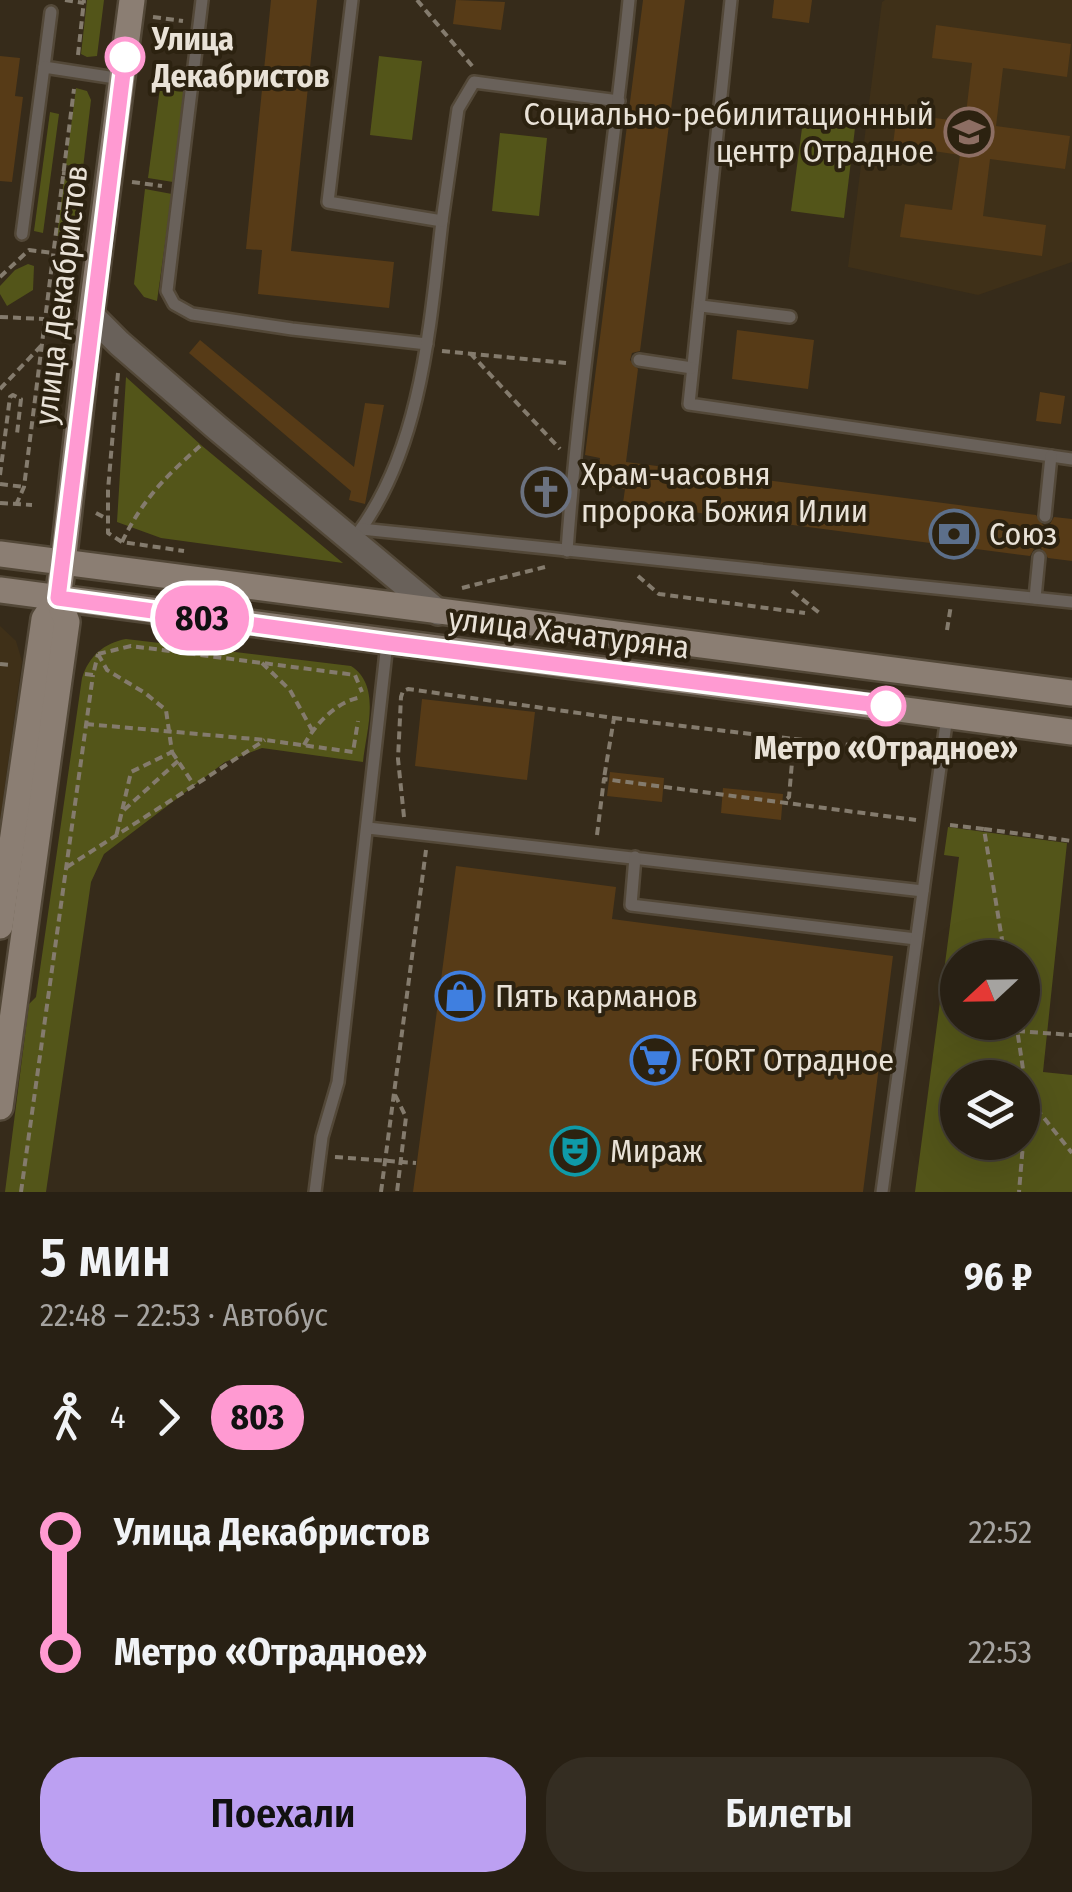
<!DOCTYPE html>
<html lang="ru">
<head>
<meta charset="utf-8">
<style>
	body { margin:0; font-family:"Fira Sans Condensed",sans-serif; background:#342d22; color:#f1f3f6; height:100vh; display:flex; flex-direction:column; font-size:38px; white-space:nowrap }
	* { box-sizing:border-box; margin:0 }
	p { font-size:32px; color:#a5a3a0 }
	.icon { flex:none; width:55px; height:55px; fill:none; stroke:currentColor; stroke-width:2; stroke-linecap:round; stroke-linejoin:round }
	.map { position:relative; height:1192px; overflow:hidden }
	.drawer { display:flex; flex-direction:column; background:#282014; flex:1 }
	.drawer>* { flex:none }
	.badge { padding:0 20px; border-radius:32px; font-size:35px; line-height:65px }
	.needle { width:65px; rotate:248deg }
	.controls { position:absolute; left:940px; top:940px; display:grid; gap:20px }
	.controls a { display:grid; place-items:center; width:100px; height:100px; border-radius:50%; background:#282014; box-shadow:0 10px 40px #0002,0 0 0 2px #443e34; font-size:50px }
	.map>.badge { position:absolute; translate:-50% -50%; box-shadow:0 0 0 5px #fff }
	.legs { display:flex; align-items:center; gap:15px; height:110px; padding:0 40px; font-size:32px }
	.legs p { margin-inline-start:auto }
	.headline { display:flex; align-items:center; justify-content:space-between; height:170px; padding:0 40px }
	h1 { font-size:55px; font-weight:600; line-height:75px }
	.action { display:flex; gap:20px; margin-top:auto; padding:20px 40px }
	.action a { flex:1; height:115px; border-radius:40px; background:#bca0f2; color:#111; font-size:40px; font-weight:600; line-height:115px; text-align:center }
	.action a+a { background:#342d22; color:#f1f3f6 }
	ul { padding:0 40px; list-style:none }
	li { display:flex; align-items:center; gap:35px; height:120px; font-size:38px }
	li i { display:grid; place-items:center; width:15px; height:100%; margin:0 12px; background:currentColor }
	li i::after { content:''; width:25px; height:25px; margin:-12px; border:8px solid; border-radius:50%; background:#282014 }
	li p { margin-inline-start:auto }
	li:first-child i { background:linear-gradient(#0000 50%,currentColor 0) }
	li:last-child i { background:linear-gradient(currentColor 50%,#0000 0) }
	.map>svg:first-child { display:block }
	.built { fill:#3f3018 }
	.green { fill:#535519; fill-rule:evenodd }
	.building { fill:#573b17 }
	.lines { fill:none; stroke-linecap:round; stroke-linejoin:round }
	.service-casing { stroke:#534838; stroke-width:16 }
	.tertiary-casing { stroke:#534838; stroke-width:30 }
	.secondary-casing { stroke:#534838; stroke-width:30 }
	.path { stroke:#847b6d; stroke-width:4; stroke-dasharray:8 5; stroke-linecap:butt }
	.service { stroke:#69615a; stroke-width:11 }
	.tertiary { stroke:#69615a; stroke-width:25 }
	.secondary { stroke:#8b7e73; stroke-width:25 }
	.line-1-casing { stroke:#fff; stroke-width:22 }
	.line-1 { stroke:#ff9ad2; stroke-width:15 }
	.stop-1-dot { fill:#fff; stroke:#ff9ad2; stroke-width:5 }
	.labels { text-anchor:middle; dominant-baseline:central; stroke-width:8; stroke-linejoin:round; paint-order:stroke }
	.stop-label { font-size:32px; font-weight:bold; fill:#e9e2d7; stroke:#2c2210; text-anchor:start }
	.poi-label { font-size:32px; fill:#e9e2d7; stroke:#2c2210; text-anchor:start }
	.street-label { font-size:32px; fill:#e9e2d7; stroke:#2c2210 }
</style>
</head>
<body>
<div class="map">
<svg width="1072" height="1192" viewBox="0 0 1072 1192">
	<rect width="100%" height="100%" fill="#362b1a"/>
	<g class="built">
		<path d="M885,0H1072V262L978,295L848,267L882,2Z"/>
		<path d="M0,626L16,641L22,661L0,822Z"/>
	</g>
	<g class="green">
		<path d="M87,0H104L97,56L87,57L81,54Z"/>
		<path d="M379,56L422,61L412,140L370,135Z"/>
		<path d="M76,88L87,91L91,100L83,168L66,165Z"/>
		<path d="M160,88L185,92L173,182L148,178Z"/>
		<path d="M50,112L59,114L43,233L34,231Z"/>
		<path d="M804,113L856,120L844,218L791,211Z"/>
		<path d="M500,133L547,138L539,216L492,211Z"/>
		<path d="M64,179L80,181L72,238L57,236Z"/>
		<path d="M145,189L172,194L157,301L144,297L134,284Z"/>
		<path d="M28,264L34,266L33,290L7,306L0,294V286L15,270Z"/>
		<path d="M126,377L201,445L343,563L161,538L117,522Z"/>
		<path d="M126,639L351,666C382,686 366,731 363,762L262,748L225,762L104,854L91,882L46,1192H5L29,1004L36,997L82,678C89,656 104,643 126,639Z"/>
		<path d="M948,827L1067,843L1043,1072L1072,1075V1192H915L959,857L944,855ZM958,958H1022V1022H958ZM958,1078H1022V1142H958Z"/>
	</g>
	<g class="building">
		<path d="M271,0H317L291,251L394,262L389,308L258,294L262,250L246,249Z"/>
		<path d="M456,0L505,2L501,30L453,24Z"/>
		<path d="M643,0H685L640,351L632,353L630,360L638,369L626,462L1036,515L1043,525L1050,524L1054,517L1072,519V561L1048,558L1041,548L1034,549L1030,556L623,503L625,489L597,485L600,458L585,455Z"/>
		<path d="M774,0H812L809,23L772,18Z"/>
		<path d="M936,25L1071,44L1067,77L1003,68L996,126L1070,136L1065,169L990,159L983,216L1046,225L1042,256L900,237L905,204L952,210L960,155L893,145L897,113L965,122L972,63L932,58Z"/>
		<path d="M0,56L20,58L15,96L23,97L12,182L0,181Z"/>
		<path d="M737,330L814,340L808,389L732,379Z"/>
		<path d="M200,340L354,467L365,403L384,405L365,504L349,500L351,491L189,353Z"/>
		<path d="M1040,392L1065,396L1061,424L1036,421Z"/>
		<path d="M535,476L560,479L557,508L532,505Z"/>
		<path d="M422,699L535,712L527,780L415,766Z"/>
		<path d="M610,772L664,778L662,802L607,796Z"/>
		<path d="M723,788L783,794L781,820L721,813Z"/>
		<path d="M456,866L616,887L612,919L893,956L863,1192H413Z"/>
	</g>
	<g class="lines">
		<g class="service-casing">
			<g id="service">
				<path d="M202,0L167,291L174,304L192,314L292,329L427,344"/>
				<path d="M352,0L328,202L442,221C430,324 422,447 358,533"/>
				<path d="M731,0L689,404L1072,459"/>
				<path d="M44,67L51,12"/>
				<path d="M442,221L458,109L474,82L619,101"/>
				<path d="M22,234L44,67L122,79"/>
				<path d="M701,306L790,317"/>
				<path d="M639,360L692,368"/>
				<path d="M1045,516L1051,456"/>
				<path d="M361,529L1072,602"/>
				<path d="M567,551C580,367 611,184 629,0"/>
				<path d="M1035,598L1039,557"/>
				<path d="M368,828L923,891"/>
				<path d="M635,857L631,905L916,939"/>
				<path d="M315,1192L322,1137L338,1082L387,643"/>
				<path d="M882,1192L947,716"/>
			</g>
		</g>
		<g class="tertiary-casing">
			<path id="tertiary" d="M91,315L119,343L216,427L438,612"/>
		</g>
		<g class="secondary-casing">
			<g id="secondary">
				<path d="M0,554L1072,693"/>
				<path d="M0,590L1072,732"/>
				<path d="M0,926L44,619L58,598L63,563L91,315L132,0"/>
				<path d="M0,1107L67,622L58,598"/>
			</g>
		</g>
		<g class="path">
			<path d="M65,0L84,3"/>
			<path d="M417,0L473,67"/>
			<path d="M153,17L183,21"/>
			<path d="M78,55L84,0"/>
			<path d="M62,173L86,176"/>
			<path d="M132,182L162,186"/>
			<path d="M0,277L29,250L53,253"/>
			<path d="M0,317L44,319"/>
			<path d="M442,351L566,363"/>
			<path d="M470,353L560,449"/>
			<path d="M118,373L108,490V533L122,542L184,551"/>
			<path d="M0,389L41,346"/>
			<path d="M0,475L10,397L13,395L21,399L17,434"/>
			<path d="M0,484L24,487"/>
			<path d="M0,503L32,505"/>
			<path d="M16,505L24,487L74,89"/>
			<path d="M96,513L107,519"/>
			<path d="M122,542C143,499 165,477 200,446"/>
			<path d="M638,576L659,594L805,613"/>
			<path d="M462,588L545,567"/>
			<path d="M792,591L822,615"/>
			<path d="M947,630L951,605"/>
			<path d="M98,654L131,646L355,675L362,692"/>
			<path d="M98,654L107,670L145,693L166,710L172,752L131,772L116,837"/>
			<path d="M262,663L290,690L312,730"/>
			<path d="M0,664L12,665"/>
			<path d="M85,674L93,675L98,654"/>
			<path d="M614,718L794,739L789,797L785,800"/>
			<path d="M86,724L265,740L353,752L358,721"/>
			<path d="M794,739L924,753"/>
			<path d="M304,745C316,723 337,701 362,697"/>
			<path d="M172,752L194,785"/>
			<path d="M124,810L178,761"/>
			<path d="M404,817L398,759L401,697L403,691L408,689L614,718L604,778"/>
			<path d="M950,825L984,829L1005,958"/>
			<path d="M984,829L1072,841"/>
			<path d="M597,835L604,779L916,820"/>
			<path d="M67,867L265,740"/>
			<path d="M1016,1022L1027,1096L1019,1192"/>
			<path d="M1017,1031L1072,1035"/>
			<path d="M395,1095L406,1117L397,1192"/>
			<path d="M1028,1098L1072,1153"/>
			<path d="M335,1157L416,1163"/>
			<path d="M21,1192L93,675"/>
			<path d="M381,1192L426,850"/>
		</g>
		<use href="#service" class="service"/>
		<use href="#tertiary" class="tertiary"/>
		<use href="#secondary" class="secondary"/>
	</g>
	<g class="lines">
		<g class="line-1-casing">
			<path id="line-1" d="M125,57L58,598L387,643L886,706"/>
		</g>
		<use href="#line-1" class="line-1"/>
	</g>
	<defs>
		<g id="school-ring" transform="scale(2.5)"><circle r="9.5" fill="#2c2210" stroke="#8d6e63" stroke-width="1.5"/><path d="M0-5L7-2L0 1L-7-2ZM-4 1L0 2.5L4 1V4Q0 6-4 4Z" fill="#8d6e63"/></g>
		<g id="church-ring" transform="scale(2.5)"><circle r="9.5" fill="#2c2210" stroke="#6b7280" stroke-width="1.5"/><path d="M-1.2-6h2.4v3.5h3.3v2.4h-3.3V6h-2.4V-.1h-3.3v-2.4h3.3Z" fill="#6b7280"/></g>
		<g id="bank-ring" transform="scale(2.5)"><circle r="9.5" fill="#2c2210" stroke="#5c6f8a" stroke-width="1.5"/><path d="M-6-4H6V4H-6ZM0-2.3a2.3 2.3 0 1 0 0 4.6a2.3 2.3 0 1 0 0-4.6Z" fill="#5c6f8a"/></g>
		<g id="shop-ring" transform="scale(2.5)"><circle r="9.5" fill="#2c2210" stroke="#3f7fe0" stroke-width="1.5"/><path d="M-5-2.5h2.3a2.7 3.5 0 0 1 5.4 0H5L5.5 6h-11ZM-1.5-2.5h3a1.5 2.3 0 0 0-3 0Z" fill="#3f7fe0"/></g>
		<g id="supermarket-ring" transform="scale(2.5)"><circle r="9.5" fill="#2c2210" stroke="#3f7fe0" stroke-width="1.5"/><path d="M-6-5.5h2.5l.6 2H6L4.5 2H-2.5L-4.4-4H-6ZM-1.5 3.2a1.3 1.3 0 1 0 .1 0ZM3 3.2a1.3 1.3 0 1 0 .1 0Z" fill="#3f7fe0"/></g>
		<g id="theatre-ring" transform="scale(2.5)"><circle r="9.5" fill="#2c2210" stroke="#0f9aa8" stroke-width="1.5"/><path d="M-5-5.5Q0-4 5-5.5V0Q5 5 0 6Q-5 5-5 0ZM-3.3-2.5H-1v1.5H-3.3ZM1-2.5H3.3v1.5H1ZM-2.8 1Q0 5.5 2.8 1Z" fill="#0f9aa8"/></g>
	</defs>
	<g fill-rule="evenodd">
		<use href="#school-ring" x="969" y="132"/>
		<use href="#church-ring" x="546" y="492"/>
		<use href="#bank-ring" x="954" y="534"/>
		<use href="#shop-ring" x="460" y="996"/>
		<use href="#supermarket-ring" x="655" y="1060"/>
		<use href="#theatre-ring" x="575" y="1151"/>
	</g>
	<g class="stop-1-dot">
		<circle cx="125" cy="57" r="18"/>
		<circle cx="886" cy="706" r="18"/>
	</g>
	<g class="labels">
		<g class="stop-label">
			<text x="152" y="39">Улица<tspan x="152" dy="37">Декабристов</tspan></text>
			<text x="886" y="748" text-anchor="middle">Метро «Отрадное»</text>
		</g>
		<g class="poi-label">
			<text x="934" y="114" text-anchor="end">Социально-ребилитационный<tspan x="934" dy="37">центр Отрадное</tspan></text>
			<text x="581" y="474">Храм-часовня<tspan x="581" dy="37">пророка Божия Илии</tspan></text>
			<text x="989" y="534">Союз</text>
			<text x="495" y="996">Пять карманов</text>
			<text x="690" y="1060">FORT Отрадное</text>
			<text x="610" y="1151">Мираж</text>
		</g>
		<g class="street-label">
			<text transform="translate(61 295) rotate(-83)">улица Декабристов</text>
			<text transform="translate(569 633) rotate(7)">улица Хачатуряна</text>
		</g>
	</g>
</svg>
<div class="controls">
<a><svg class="needle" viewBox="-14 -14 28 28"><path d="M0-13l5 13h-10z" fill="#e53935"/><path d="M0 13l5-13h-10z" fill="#a5a3a0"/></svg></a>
<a><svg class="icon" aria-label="layers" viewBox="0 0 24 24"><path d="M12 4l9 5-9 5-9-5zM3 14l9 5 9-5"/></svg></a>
</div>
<b class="badge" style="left:202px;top:618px;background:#ff9ad2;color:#111">803</b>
</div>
<section class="drawer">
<div class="headline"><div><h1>5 мин</h1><p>22:48 – 22:53 · Автобус</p></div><b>96 ₽</b></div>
<div class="legs"><svg class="icon" aria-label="walk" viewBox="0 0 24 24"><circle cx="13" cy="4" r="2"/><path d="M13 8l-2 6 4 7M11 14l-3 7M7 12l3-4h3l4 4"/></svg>4<svg class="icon" aria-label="forward" viewBox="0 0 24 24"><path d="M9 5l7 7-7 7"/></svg><b class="badge" style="background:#ff9ad2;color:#111">803</b></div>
<ul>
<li><i style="color:#ff9ad2"></i><b>Улица Декабристов</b><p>22:52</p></li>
<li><i style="color:#ff9ad2"></i><b>Метро «Отрадное»</b><p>22:53</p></li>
</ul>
<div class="action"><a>Поехали</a><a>Билеты</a></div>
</section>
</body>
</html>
